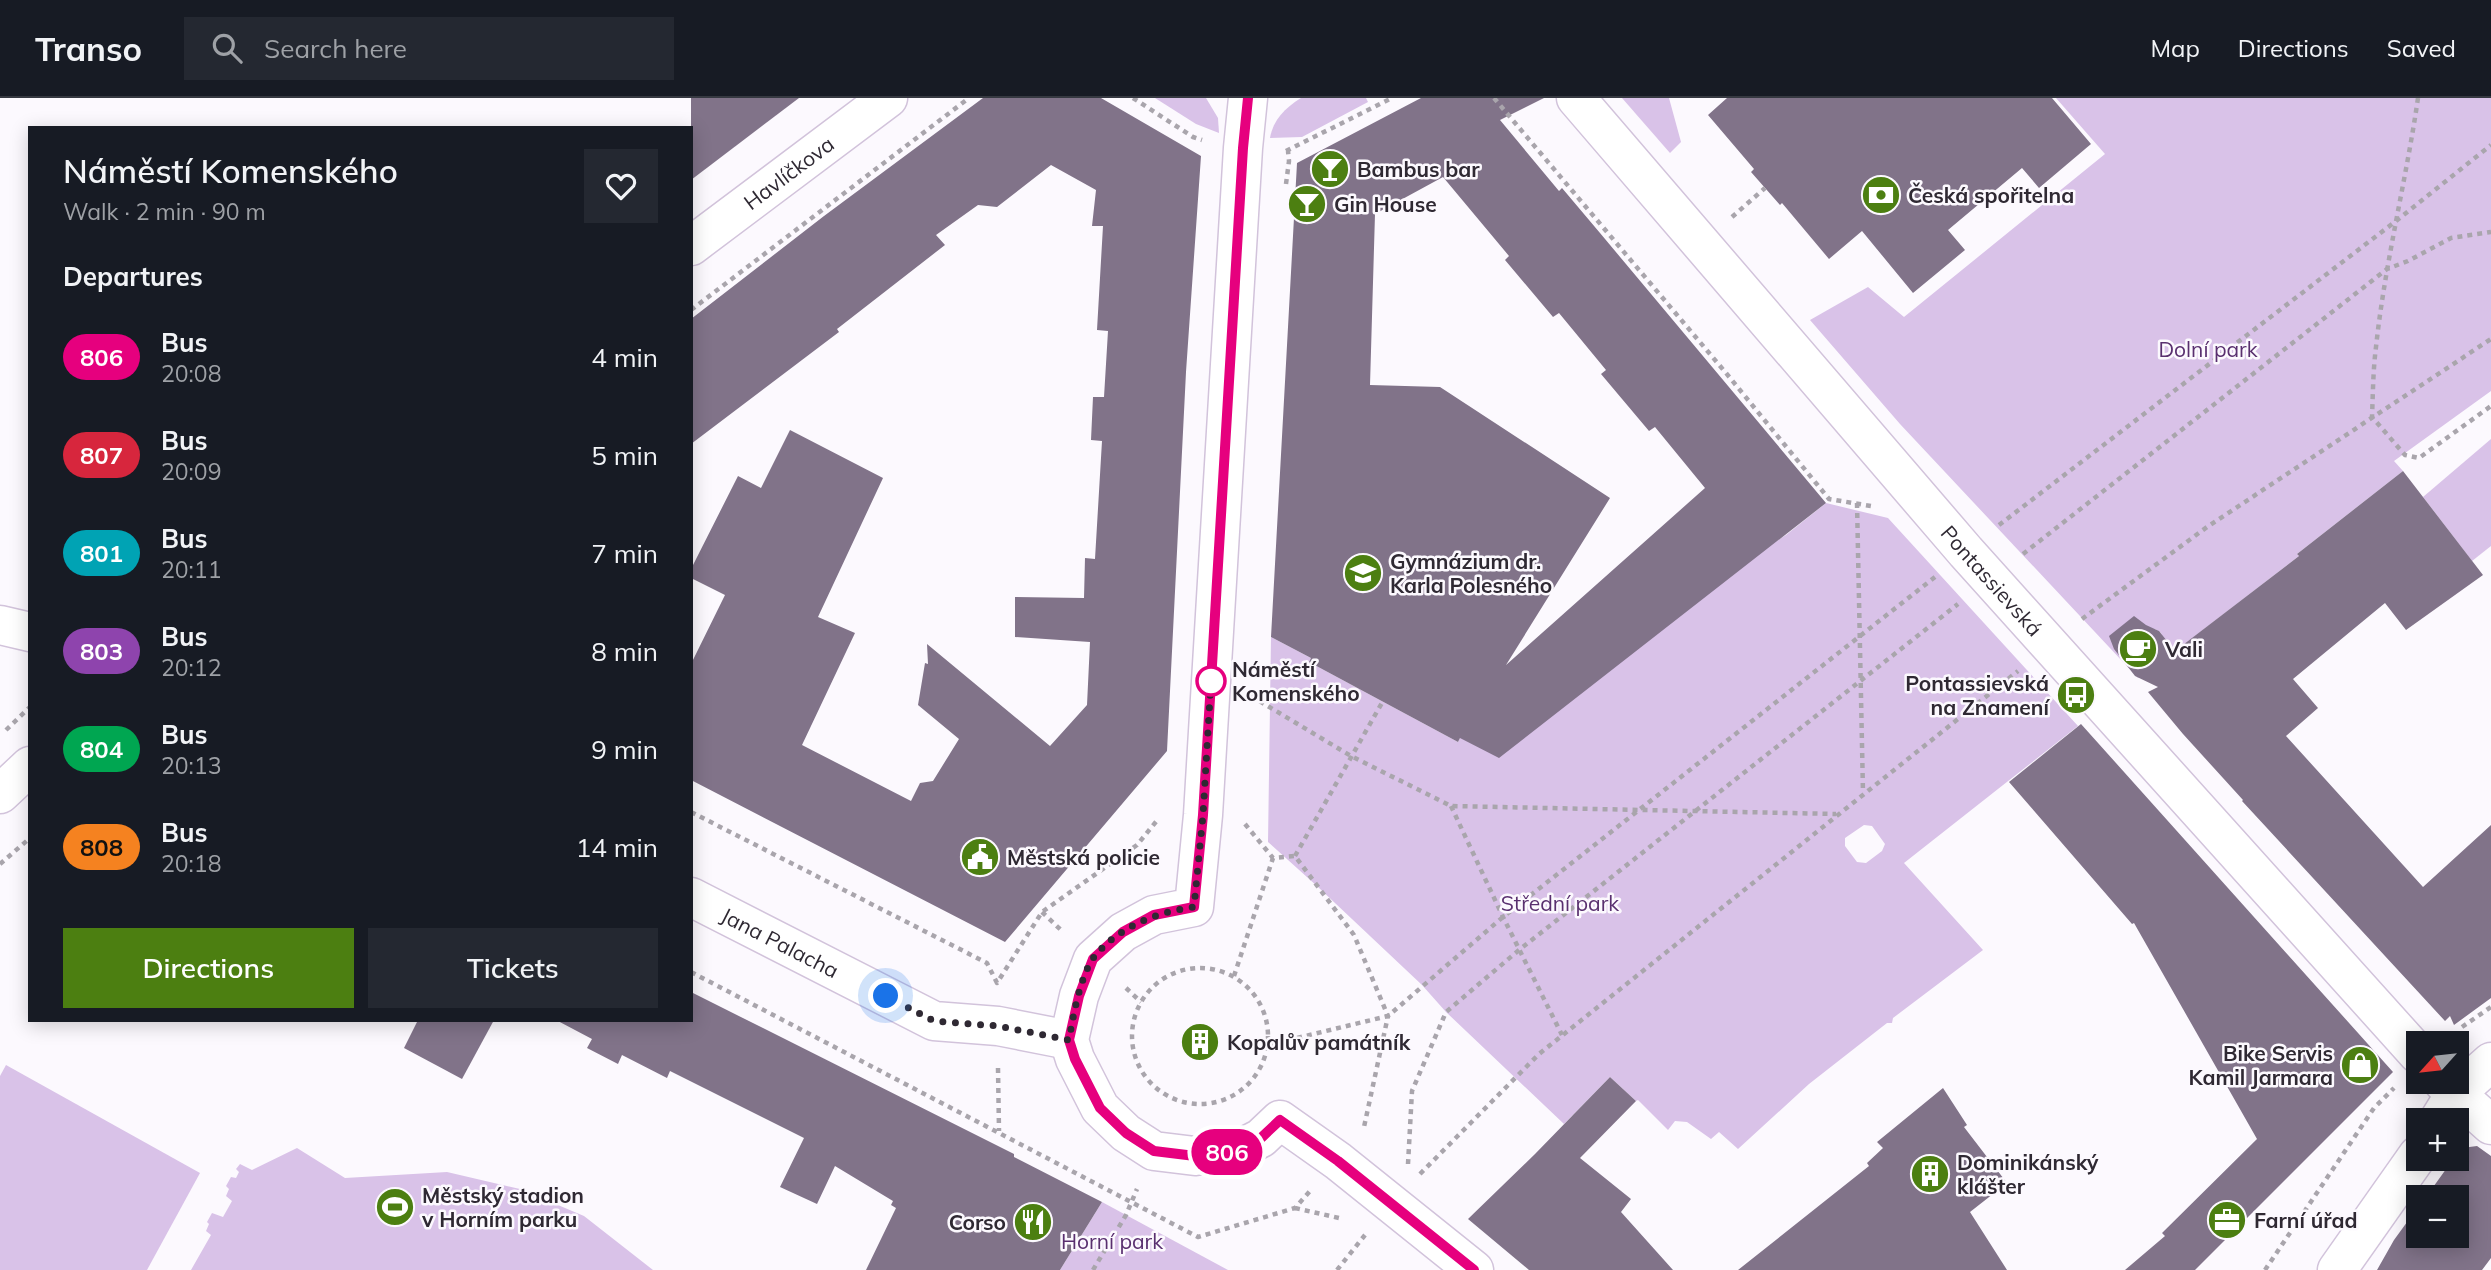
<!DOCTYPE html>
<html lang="en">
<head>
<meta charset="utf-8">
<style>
	body { margin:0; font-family:Mulish,sans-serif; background:#242831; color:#f1f3f6; height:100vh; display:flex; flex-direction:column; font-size:26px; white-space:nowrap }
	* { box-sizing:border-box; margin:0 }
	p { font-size:23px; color:#9ea1a6 }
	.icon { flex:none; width:38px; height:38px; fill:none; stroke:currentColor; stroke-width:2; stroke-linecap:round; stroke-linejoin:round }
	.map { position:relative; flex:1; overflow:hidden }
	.panel { position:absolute; left:28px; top:28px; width:665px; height:896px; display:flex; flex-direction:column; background:#171b24; border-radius:0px; box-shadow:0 4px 18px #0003 }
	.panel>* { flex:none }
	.badge { padding:0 14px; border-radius:23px; font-size:24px; line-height:46px }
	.needle { width:46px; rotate:243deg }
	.controls { position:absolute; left:2406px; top:933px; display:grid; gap:14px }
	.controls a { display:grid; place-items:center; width:63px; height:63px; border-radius:0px; background:#171b24; box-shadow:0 4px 18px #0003; font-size:35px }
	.you { position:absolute; width:35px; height:35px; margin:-18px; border:5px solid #fff; border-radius:50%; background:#1a73e8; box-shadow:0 0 0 10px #1a73e833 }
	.map>.badge { position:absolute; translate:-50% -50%; box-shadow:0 0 0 4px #fff }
	h2 { padding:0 35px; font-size:26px; line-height:63px }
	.round { display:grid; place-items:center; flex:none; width:74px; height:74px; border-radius:0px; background:#242831 }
	.headline { display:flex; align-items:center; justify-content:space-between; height:119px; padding:0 35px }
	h1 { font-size:33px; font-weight:600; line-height:52px }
	.primary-button { display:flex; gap:14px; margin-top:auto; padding:14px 35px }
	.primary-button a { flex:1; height:80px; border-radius:0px; background:#4c7f11; color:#fff; font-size:28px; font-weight:600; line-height:80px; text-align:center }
	.primary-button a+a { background:#242831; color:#f1f3f6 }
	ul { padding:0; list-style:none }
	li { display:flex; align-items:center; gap:21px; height:98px; padding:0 35px }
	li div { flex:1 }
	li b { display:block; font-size:26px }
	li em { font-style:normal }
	li .badge { min-width:77px; font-weight:700; text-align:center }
	header { display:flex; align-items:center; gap:42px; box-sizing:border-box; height:98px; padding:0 35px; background:#171b24; border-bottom:2px solid #363941 }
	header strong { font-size:33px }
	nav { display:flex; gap:38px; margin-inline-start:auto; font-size:24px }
	.search { width:490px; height:63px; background:#242831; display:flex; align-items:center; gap:18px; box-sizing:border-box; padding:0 24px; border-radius:0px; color:#9ea1a6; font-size:26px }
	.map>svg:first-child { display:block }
	.green { fill:#d9c2e8; fill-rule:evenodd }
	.building { fill:#817389; fill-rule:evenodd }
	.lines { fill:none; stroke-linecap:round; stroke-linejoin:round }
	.street-casing { stroke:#d2c3db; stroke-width:41 }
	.secondary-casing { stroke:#d2c3db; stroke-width:41 }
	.primary-casing { stroke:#d2c3db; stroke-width:41 }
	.path { stroke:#a9a5ac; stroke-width:4.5; stroke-dasharray:5 5; stroke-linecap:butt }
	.street { stroke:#fff; stroke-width:38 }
	.secondary { stroke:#fff; stroke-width:38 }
	.primary { stroke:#fff; stroke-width:38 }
	.line-casing { stroke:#fff; stroke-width:16 }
	.line { stroke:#e6007e; stroke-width:10 }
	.walk { stroke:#2f2933; stroke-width:7; stroke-dasharray:0 12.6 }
	.stop-dot { fill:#fff; stroke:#e6007e; stroke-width:3.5 }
	.labels { text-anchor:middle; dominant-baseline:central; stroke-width:5; stroke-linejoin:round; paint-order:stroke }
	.poi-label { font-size:21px; font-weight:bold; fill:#2f2933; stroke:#fcf9fe; text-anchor:start }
	.street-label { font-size:21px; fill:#2f2933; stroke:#fcf9fe }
	.park-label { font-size:21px; fill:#592f6f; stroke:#fcf9fe }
	.stop-label { font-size:21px; font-weight:bold; fill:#2f2933; stroke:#fcf9fe; text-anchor:start }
</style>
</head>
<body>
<header>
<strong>Transo</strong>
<div class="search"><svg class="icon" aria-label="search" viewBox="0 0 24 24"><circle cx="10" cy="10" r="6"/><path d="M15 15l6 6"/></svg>Search here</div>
<nav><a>Map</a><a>Directions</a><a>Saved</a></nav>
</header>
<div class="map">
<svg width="2491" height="1172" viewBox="0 0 2491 1172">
	<rect width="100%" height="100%" fill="#fcf9fe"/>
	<g class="green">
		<path d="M1155,0H1206L1218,20L1219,35L1196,26Z"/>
		<path d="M1301,0H1366L1368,4L1302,39L1270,40C1273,22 1285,10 1301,0Z"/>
		<path d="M1622,0H1669L1681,44L1670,55Z"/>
		<path d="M2056,0H2491V293L2394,363L2403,373L2297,456L2299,458L2169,558L2161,535L2155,531L2150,532L2146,574L2138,580L1900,326L1810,222L1868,189L1904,219L2105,56Z"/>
		<path d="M2491,341V448L2472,463L2423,399Z"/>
		<path d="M1826,405L1888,420L2078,628L1904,765L1983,852L1893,920L1892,925H1887L1809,986L1738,1051L1719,1034L1711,1041L1687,1024L1675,1023L1668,1032L1638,1002L1636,1003L1610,979L1564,1026L1446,914L1422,887L1318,789L1268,744L1271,539L1311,560L1309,564L1458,644L1460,640L1786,437ZM1864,727L1872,728L1885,746L1882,753L1866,765L1857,764L1845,748V740Z"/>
		<path d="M6,967L200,1075L147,1172H0V978Z"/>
		<path d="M297,1050L345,1080L447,1074L520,1091L584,1118L653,1172H191L211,1137L206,1133L209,1126L207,1124L212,1115L223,1119L232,1103L226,1098L229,1091L226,1088L231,1079L236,1080L239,1074L236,1071L240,1066L252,1072Z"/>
		<path d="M1102,1104L1228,1172H1060Z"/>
	</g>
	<g class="building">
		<path d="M691,0H799L691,82Z"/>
		<path d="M983,0H1101L1201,58L1186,274L1167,653L1005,844L691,682V566L725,497L691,480V471L738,378L761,390L790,332L883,380L818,519L855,535L802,647L911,703L920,685L933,683L959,641L918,607L925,565L928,566L927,546L1050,648L1087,607L1090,544L1015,539V499L1084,500L1085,460L1095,461L1102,343L1091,342L1093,299H1104L1108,233L1097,232L1103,128H1092L1096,92L1051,67L997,109L978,107L936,137L945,147L837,231L839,234L691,346V221L824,118Z"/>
		<path d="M1421,0H1544L1500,22L1559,93L1562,90L1600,135L1826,405L1499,660L1460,640L1458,644L1309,564L1311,560L1271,539L1297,65ZM1443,79L1509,158L1505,162L1553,219L1559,215L1606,272L1601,276L1649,333L1655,329L1705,390L1506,567L1610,400L1440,289L1370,287L1375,116Z"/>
		<path d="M1727,0H2052L2091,46L2039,90L2022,70L1948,132L1965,152L1913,195L1862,133L1829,161L1782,105L1780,107L1751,74L1754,71L1708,17Z"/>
		<path d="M2403,373L2483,477L2406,532L2385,505L2293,581L2318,610L2286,638L2423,789L2491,727V900L2454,927L2450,918L2445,923L2242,703L2243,702L2183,636L2148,594L2158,589L2135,578L2114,551L2109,538L2134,518L2146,527L2159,533L2175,553L2299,458L2297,456Z"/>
		<path d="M2081,626L2393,974L2195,1172H2125L2165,1138L2162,1135L2257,1041L2134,825L2132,826L2009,684Z"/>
		<path d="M691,894L1014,1056V1059L1102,1104L1060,1172H866L896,1110L891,1107L893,1103L835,1068L817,1106L780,1089L804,1040L670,973L667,980L622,957L618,966L587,950L592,941L556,922H691Z"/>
		<path d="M418,922H494L462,981L404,950Z"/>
		<path d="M1610,979L1636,1003L1580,1060L1631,1101L1621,1114L1673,1172H1529L1468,1121L1535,1056Z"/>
		<path d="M1943,990L1967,1027L1964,1029L2007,1085L1970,1114L2007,1172H1738L1869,1068L1867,1065L1883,1050L1877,1044Z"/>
		<path d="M2477,1048L2491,1058V1160L2482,1172H2377L2394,1142L2418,1109V1138H2457V1099H2426L2454,1060H2457L2462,1050Z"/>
	</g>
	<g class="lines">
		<g class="street-casing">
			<g id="street">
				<path d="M1248,0L1243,50L1203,717L1194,809L1154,817L1123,834L1093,861L1079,898L1069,942L1075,961L1100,1010L1126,1035L1154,1053L1195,1058L1240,1051L1261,1040L1280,1022L1338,1063L1474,1172"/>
				<path id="s1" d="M1576,0L1966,454L2418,956"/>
				<path id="s2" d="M691,799L934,923L998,928L1069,942"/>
				<path d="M2443,984L2491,1027"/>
				<path d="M2439,1022L2455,996L2491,964"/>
				<path d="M2337,1172L2418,1057"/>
			</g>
		</g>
		<g class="secondary-casing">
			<path id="secondary" d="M0,527L30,534"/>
		</g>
		<g class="primary-casing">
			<g id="primary">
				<path id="s3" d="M691,148L888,0"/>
				<path d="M0,696L30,668"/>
			</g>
		</g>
		<g class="path">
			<path d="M1133,0L1193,39L1202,42"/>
			<path d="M1494,0L1726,275L1829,401L1871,408"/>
			<path d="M2418,0C2406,83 2385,165 2376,249C2373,272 2373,295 2372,319L2405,357L2419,360L2491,308"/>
			<path d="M1286,53L1392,0"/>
			<path d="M1286,86L1289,63L1288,53"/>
			<path d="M1732,119L1765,90"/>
			<path d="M691,212L969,0"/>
			<path d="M1857,405L1863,695"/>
			<path d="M1999,427L2396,123L2491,47"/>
			<path d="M2023,456L2387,171L2408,163L2451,140L2491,134"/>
			<path d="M2082,521L2207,429L2491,241"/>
			<path d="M1251,598L1351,658L1451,708L1836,716"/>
			<path d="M6,632L30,609"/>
			<path d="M1451,708L1503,819L1562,937"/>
			<path d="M691,714L987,865L997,885L1042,814L1137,747L1159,720"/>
			<path d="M1245,726L1273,760L1295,758L1354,837L1388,918L1364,1029"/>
			<path d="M1295,758L1383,603"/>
			<path d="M0,766L30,740"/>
			<path d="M1042,814L1062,833"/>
			<circle cx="1200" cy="938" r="68"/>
			<path d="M691,874L1198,1139L1295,1110L1310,1093"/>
			<path d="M1234,878L1273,760"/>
			<path d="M1126,890L1141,904"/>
			<path d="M2462,929L2491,909"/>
			<path d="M1268,947L1388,918L1503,819L1935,479"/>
			<path d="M998,970L999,1033"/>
			<path d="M1408,1066L1412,993L1446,914L1519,852L1958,506"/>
			<path d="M1420,1076L1539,956L2018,573"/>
			<path d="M1295,1110L1339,1120"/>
			<path d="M1093,1172L1126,1117L1137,1091"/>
			<path d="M1337,1172L1365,1137"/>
			<path d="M2265,1172L2374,1010L2394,990"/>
		</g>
		<use href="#street" class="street"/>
		<use href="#secondary" class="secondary"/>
		<use href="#primary" class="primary"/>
	</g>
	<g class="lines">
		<g class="line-casing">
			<path id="line" d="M1248,0L1243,50L1203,717L1194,809L1154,817L1123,834L1093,861L1079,898L1069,942L1075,961L1100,1010L1126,1035L1154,1053L1195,1058L1240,1051L1261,1040L1280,1022L1338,1063L1474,1172"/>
		</g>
		<use href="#line" class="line"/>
		<path class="walk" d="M886,898L934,923L998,928L1069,942C1073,919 1080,878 1094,859C1118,829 1157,814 1194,809L1203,717L1211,583"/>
	</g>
	<defs>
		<g id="bar-disc" transform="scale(2.0125)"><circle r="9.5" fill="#4c7f11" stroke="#fcf9fe"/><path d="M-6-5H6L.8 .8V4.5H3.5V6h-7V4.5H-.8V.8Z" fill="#fff"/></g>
		<g id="bank-disc" transform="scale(2.0125)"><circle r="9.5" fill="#4c7f11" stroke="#fcf9fe"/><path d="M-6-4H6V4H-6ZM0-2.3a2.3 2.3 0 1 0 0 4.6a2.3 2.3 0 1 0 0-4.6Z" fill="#fff"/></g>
		<g id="school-disc" transform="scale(2.0125)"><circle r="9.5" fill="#4c7f11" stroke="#fcf9fe"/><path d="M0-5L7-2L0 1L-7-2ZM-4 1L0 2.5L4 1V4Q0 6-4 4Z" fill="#fff"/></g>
		<g id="cafe-disc" transform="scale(2.0125)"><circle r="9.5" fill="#4c7f11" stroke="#fcf9fe"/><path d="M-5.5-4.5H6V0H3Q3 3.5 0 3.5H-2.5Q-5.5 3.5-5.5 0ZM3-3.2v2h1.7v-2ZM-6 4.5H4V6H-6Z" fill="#fff"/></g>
		<g id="bus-disc" transform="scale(2.0125)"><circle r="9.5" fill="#4c7f11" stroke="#fcf9fe"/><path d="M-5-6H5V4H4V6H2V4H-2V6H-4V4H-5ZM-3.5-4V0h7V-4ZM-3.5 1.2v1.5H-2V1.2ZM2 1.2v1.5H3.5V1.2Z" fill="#fff"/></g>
		<g id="civic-disc" transform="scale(2.0125)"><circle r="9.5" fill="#4c7f11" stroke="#fcf9fe"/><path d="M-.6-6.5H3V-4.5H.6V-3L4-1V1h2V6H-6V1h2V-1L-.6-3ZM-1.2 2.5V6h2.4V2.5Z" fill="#fff"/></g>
		<g id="building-disc" transform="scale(2.0125)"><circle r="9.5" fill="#4c7f11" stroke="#fcf9fe"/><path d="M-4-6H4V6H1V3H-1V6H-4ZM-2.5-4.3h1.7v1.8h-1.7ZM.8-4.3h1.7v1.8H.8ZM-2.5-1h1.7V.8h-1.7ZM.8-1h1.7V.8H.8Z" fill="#fff"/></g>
		<g id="shop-disc" transform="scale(2.0125)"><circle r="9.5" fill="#4c7f11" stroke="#fcf9fe"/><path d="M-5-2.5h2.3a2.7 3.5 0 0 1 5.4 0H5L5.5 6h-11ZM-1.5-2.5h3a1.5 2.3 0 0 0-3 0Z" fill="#fff"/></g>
		<g id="stadium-disc" transform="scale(2.0125)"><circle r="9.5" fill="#4c7f11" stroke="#fcf9fe"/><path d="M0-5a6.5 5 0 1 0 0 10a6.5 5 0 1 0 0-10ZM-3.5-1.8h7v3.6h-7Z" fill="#fff"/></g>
		<g id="office-disc" transform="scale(2.0125)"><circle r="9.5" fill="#4c7f11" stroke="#fcf9fe"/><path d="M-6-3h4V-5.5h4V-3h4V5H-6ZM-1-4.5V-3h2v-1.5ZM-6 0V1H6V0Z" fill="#fff"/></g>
		<g id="restaurant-disc" transform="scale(2.0125)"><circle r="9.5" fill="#4c7f11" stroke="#fcf9fe"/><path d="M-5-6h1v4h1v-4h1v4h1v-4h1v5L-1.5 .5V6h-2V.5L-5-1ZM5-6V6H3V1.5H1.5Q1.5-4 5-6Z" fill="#fff"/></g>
	</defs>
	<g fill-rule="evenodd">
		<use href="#bar-disc" x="1330" y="71"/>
		<use href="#bank-disc" x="1881" y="97"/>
		<use href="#bar-disc" x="1307" y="106"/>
		<use href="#school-disc" x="1363" y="475"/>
		<use href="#cafe-disc" x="2138" y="551"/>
		<use href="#bus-disc" x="2076" y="597"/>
		<use href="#civic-disc" x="980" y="759"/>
		<use href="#building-disc" x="1200" y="944"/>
		<use href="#shop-disc" x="2360" y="967"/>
		<use href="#building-disc" x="1930" y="1076"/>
		<use href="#stadium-disc" x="395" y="1109"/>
		<use href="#office-disc" x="2227" y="1122"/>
		<use href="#restaurant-disc" x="1033" y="1124"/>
	</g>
	<circle class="stop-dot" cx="1211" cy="583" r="14"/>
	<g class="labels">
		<g class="poi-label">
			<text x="1357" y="71">Bambus bar</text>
			<text x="1908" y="97">Česká spořitelna</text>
			<text x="1334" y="106">Gin House</text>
			<text x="1390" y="463">Gymnázium dr.<tspan x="1390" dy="24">Karla Polesného</tspan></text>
			<text x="2165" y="551">Vali</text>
			<text x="2049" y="585" text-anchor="end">Pontassievská<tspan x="2049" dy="24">na Znamení</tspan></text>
			<text x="1007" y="759">Městská policie</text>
			<text x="1227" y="944">Kopalův památník</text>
			<text x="2333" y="955" text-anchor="end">Bike Servis<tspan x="2333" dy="24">Kamil Jarmara</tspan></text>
			<text x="1957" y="1064">Dominikánský<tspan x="1957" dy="24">klášter</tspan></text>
			<text x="422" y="1097">Městský stadion<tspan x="422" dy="24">v Horním parku</tspan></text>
			<text x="2254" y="1122">Farní úřad</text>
			<text x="1006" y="1124" text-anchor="end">Corso</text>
		</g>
		<g class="street-label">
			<text stroke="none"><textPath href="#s3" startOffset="122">Havlíčkova</textPath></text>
			<text stroke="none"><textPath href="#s1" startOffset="637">Pontassievská</textPath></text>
			<text stroke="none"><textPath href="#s2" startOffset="100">Jana Palacha</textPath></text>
		</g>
		<g class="park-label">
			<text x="2208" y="251">Dolní park</text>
			<text x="1560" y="805">Střední park</text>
			<text x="1112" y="1143">Horní park</text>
		</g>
		<g class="stop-label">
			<text x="1232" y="571">Náměstí<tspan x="1232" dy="24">Komenského</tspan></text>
		</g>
	</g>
</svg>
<div class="controls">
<a><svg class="needle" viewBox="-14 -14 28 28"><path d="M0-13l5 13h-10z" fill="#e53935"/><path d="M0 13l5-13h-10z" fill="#9ea1a6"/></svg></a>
<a>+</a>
<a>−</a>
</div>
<div class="you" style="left:886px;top:898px"></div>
<b class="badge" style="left:1227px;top:1054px;background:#e6007e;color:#fff">806</b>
<section class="panel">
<div class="headline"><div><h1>Náměstí Komenského</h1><p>Walk · 2 min · 90 m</p></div><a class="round"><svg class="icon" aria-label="heart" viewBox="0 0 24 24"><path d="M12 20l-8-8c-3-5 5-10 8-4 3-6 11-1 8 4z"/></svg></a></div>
<h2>Departures</h2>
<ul>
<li><span class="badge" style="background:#e6007e;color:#fff">806</span><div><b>Bus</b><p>20:08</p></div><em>4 min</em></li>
<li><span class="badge" style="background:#d7263d;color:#fff">807</span><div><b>Bus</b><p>20:09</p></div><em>5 min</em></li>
<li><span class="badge" style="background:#00a3b4;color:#fff">801</span><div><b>Bus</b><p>20:11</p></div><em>7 min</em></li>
<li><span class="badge" style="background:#8e44ad;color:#fff">803</span><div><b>Bus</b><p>20:12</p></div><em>8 min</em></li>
<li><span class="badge" style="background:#00a651;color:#fff">804</span><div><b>Bus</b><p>20:13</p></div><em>9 min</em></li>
<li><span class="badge" style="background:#f58220;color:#111">808</span><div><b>Bus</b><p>20:18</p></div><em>14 min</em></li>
</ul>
<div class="primary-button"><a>Directions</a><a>Tickets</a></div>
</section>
</div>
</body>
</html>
